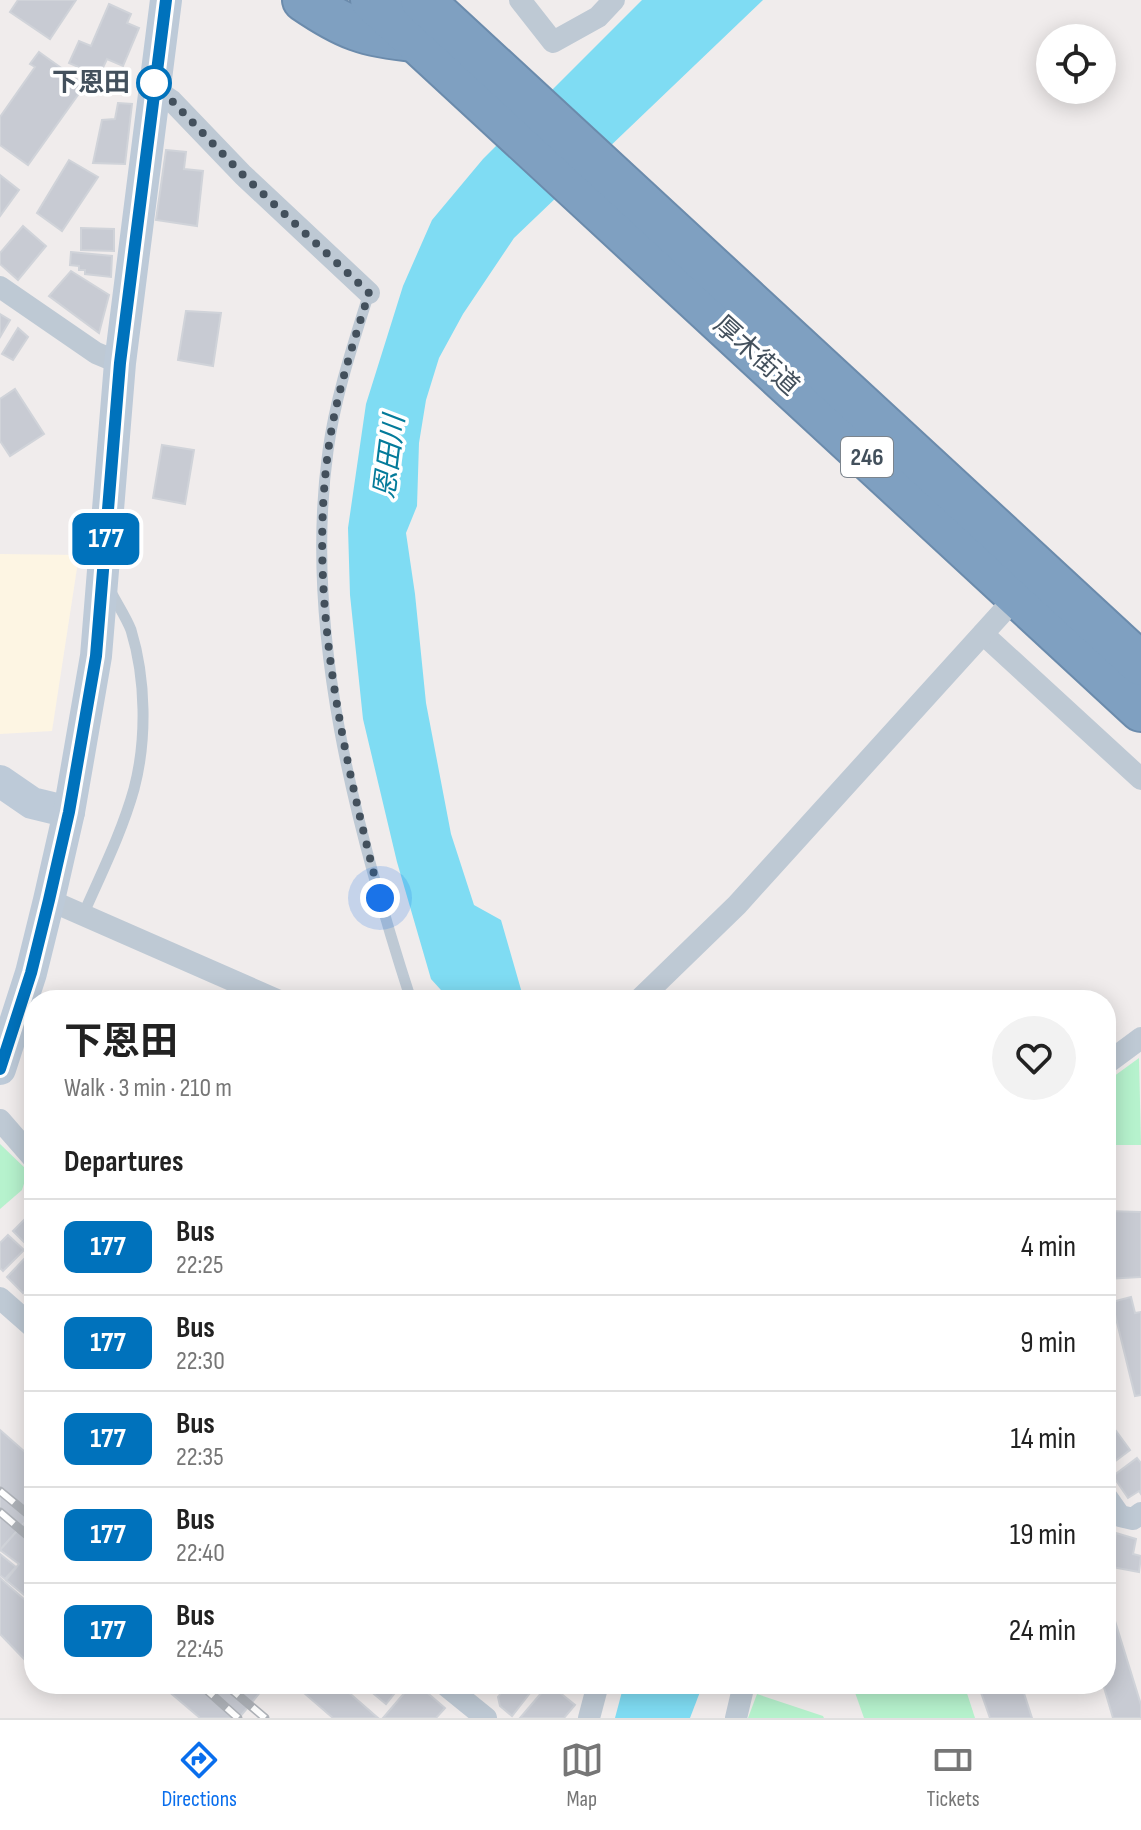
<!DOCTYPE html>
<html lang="en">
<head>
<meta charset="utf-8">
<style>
	body { margin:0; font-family:"Sofia Sans Condensed","Noto Sans JP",sans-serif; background:#f2f2f2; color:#222; height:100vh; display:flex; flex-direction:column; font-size:30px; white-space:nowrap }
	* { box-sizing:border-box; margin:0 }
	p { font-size:26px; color:#767676 }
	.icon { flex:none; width:44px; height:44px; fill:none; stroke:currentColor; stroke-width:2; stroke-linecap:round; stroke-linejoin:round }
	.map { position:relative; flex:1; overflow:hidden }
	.panel { position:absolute; left:24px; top:990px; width:1092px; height:704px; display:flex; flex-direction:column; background:#fff; border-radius:32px; box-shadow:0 4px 20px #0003 }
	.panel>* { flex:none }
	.badge { padding:0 16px; border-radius:12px; font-size:28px; line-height:52px }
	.tools { position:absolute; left:1036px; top:24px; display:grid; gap:16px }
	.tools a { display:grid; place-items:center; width:80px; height:80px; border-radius:50%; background:#fff; box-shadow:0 4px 20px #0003; font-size:40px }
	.you { position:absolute; width:40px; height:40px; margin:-20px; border:6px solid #fff; border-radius:50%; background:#1a73e8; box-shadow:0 0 0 12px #1a73e833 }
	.map>.badge { position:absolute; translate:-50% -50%; box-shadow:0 0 0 4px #fff }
	h2 { padding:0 40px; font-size:30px; line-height:72px }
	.round { display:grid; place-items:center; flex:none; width:84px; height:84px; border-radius:42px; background:#f2f2f2 }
	.head { display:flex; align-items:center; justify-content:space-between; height:136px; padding:0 40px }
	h1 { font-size:38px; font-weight:700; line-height:60px }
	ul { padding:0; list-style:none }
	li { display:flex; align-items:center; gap:24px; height:96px; padding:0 40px; border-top:2px solid #e0e0e0 }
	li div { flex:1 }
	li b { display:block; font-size:30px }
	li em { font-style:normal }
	li .badge { min-width:88px; font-weight:700; text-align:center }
	.tabs { display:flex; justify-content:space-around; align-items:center; height:112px; border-top:2px solid #e0e0e0; background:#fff; font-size:22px; color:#767676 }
	.tabs a { display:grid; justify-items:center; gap:4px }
	.tabs .active { color:#096eed }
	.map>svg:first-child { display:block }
	.commercial { fill:#fdf5e3 }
	.green { fill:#b6f2cd }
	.water { fill:#7fdcf3 }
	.building { fill:#c8cbd3; stroke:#d0d3d9; stroke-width:2 }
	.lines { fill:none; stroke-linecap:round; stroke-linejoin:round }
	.highway-casing { stroke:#6b8bac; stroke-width:46 }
	.lane { stroke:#bec9d4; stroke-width:11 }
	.street { stroke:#bec9d4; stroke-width:22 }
	.secondary { stroke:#bdcad8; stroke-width:32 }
	.highway { stroke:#7fa0c1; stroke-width:42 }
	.rail-casing { stroke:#aeb2b8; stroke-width:9 }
	.rail { stroke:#fff; stroke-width:6; stroke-dasharray:18; stroke-linecap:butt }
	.line-casing { stroke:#fff; stroke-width:18 }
	.line { stroke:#0072bc; stroke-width:12 }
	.walk { stroke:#43505c; stroke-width:8; stroke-dasharray:0 14.4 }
	.stop-dot { fill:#fff; stroke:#0072bc; stroke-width:4 }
	.labels { text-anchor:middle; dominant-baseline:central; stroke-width:7; stroke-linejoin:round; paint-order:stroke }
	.shield { fill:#fff; stroke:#7b848d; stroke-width:2 }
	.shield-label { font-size:24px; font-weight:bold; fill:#43505c }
	.stop-label { font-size:26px; font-weight:bold; fill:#43505c; stroke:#fff; text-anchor:end }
	.street-label { font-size:26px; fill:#43505c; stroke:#fff }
	.water-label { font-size:28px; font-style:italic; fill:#037b9a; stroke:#fff }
</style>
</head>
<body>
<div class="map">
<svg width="1141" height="1718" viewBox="0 0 1141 1718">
	<rect width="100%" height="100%" fill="#f0ecec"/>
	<path class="commercial" d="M0,554L79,555L52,731L0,734Z"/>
	<g class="green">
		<path d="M1139,1058L1141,1145H1106V1082Z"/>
		<path d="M0,1144L28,1171L22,1190L0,1209Z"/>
		<path d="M852,1684H964L975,1718H864Z"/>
		<path d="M757,1694L823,1716L824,1718H748Z"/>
	</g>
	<g class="water">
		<path d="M642,0H763L514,238L463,314L439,358L426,400L419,443L417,506L406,533L415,594L426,703L451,834L474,905L501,920L524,1000H450L431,979L397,862L363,719L350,595L348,528L366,404L403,286L432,220L483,159Z"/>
		<path d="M624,1684H703L690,1718H615Z"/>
	</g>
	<g class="building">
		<path d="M18,0H76L50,39L10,12Z"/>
		<path d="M109,4L131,14L127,23L139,28L123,66L107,59L99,76L69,63L79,41L91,46Z"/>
		<path d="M39,52L85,85L28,165L0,145V117L35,67L30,64Z"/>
		<path d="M118,103L132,104L125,164L93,163L102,120L115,119Z"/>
		<path d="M166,150L186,152L184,169L203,171L197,226L156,220Z"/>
		<path d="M69,160L98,177L62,231L37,213Z"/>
		<path d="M0,175L19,190L0,216Z"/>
		<path d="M23,226L46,246L18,280L0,264V253Z"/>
		<path d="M81,228L114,229V251L81,250Z"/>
		<path d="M71,252L112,256L111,277L85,274V270H79V266L70,265Z"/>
		<path d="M71,271L109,295L99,333L49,296Z"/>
		<path d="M186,311L221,313L213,366L178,360Z"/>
		<path d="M0,314L10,320L0,337Z"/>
		<path d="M18,328L28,337L13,360L2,354Z"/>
		<path d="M15,389L44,434L10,456L0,441V399Z"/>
		<path d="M162,445L194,450L185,504L153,498Z"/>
		<path d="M34,1210V1245L31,1249L13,1231Z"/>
		<path d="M1106,1211L1141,1212V1277L1106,1279Z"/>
		<path d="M8,1235L24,1250L3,1271L0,1268V1243Z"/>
		<path d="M27,1256L34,1263V1282L23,1293L7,1277Z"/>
		<path d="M1131,1297L1135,1313L1141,1312V1395L1135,1396L1112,1302Z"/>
		<path d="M1111,1424L1130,1450L1106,1468V1427Z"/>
		<path d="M0,1430L34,1460V1471L31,1474L34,1477V1512L0,1550Z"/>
		<path d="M1137,1458L1141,1463V1494L1139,1491L1128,1498L1113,1476Z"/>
		<path d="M34,1512V1603L6,1580L19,1564L0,1550Z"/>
		<path d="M1116,1533L1136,1539L1133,1554L1141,1556L1139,1572L1112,1567Z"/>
		<path d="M0,1554L16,1567L5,1579L0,1575Z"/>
		<path d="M0,1578L34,1608V1655L27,1662L0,1634Z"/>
		<path d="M1106,1592L1141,1705V1718H1113L1103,1684H1106Z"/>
		<path d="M160,1684H267L239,1718H200Z"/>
		<path d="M312,1684H339L378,1718H333L304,1693Z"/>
		<path d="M362,1684H402L386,1704Z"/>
		<path d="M412,1684H417L445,1708L436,1718H383Z"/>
		<path d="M508,1684H537L512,1716L500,1706L498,1697Z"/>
		<path d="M549,1684L575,1705L564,1718H520Z"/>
		<path d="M978,1684H1021L1032,1718H990Z"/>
	</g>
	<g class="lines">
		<g class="highway-casing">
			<g id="highway">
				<path d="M304,0C345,28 366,36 415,40"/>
				<path d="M372,0L1141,710"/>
				<path d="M422,0L1141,664"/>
			</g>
		</g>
		<g class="lane">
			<path d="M369,293C353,344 335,398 328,451C303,631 356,830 411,1000"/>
			<path d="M83,915C101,874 122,832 134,789C147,740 146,679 131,630C126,617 117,604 111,592"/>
		</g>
		<g class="street">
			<path d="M520,0L553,42L598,17L614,0"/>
			<path d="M154,89L172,101L243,175L369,293"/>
			<path d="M0,287L96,353L120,363"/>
			<path d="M983,634L1141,779"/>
			<path d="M49,900L277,1000"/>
			<path d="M639,1000L737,905L1018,595"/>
			<path d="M1106,1064L1141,1038"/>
			<path d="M0,1120L34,1159"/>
			<path d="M0,1298L34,1328"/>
			<path d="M1106,1496L1120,1516L1133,1519L1141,1513"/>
			<path d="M444,1684L486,1718"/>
			<path d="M589,1718L598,1684"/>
			<path d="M736,1718L744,1684"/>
		</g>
		<g class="secondary">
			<path d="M0,781L32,803L69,812"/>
			<path d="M0,1069L31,973L49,900L69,812L96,656L120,363L166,0"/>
		</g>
		<use href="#highway" class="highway"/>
		<g class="rail-casing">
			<g id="rail">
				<path d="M0,1491L34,1519"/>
				<path d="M0,1512L34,1541"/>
				<path d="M200,1684L238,1718"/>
				<path d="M225,1684L265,1718"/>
			</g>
		</g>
		<use href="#rail" class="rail"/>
	</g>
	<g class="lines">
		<g class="line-casing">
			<path id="line" d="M0,1069L31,973L49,900L69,812L96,656L120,363L166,0"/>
		</g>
		<use href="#line" class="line"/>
		<path class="walk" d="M154,83V89L172,101L243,175L369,293C353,344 335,398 328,452C308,602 343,753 380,898"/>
	</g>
	<circle class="stop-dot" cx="154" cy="83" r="16"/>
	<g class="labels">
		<rect class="shield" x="841" y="437" width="52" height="40" rx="6"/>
		<g class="shield-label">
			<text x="867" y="457">246</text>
		</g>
		<g class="stop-label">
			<text x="130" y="83">下恩田</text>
		</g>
		<g class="street-label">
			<text transform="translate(756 356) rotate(42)">厚木街道</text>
		</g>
		<g class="water-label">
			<text transform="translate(390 457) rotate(-83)">恩田川</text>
		</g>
	</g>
</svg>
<div class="tools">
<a><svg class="icon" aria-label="locate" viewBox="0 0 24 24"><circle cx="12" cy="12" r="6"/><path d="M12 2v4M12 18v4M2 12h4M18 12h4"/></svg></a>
</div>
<div class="you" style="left:380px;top:898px"></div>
<b class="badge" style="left:106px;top:539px;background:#0072bc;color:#fff">177</b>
<section class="panel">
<div class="head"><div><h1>下恩田</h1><p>Walk · 3 min · 210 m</p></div><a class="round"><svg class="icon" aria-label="heart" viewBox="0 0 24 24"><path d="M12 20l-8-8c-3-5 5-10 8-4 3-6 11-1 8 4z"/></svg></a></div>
<h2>Departures</h2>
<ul>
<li><span class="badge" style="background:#0072bc;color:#fff">177</span><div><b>Bus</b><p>22:25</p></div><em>4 min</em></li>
<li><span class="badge" style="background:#0072bc;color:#fff">177</span><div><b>Bus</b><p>22:30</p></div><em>9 min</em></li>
<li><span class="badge" style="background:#0072bc;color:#fff">177</span><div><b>Bus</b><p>22:35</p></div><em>14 min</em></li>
<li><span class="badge" style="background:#0072bc;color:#fff">177</span><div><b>Bus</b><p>22:40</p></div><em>19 min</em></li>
<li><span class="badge" style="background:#0072bc;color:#fff">177</span><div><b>Bus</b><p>22:45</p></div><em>24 min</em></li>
</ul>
</section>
</div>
<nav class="tabs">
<a class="active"><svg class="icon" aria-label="directions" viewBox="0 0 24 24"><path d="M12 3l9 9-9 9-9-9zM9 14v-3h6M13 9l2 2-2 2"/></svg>Directions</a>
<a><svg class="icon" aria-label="map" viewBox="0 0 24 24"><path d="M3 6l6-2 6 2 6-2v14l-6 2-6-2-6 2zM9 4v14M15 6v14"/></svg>Map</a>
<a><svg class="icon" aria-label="tickets" viewBox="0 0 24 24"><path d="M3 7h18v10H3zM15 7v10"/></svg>Tickets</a>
</nav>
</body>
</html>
